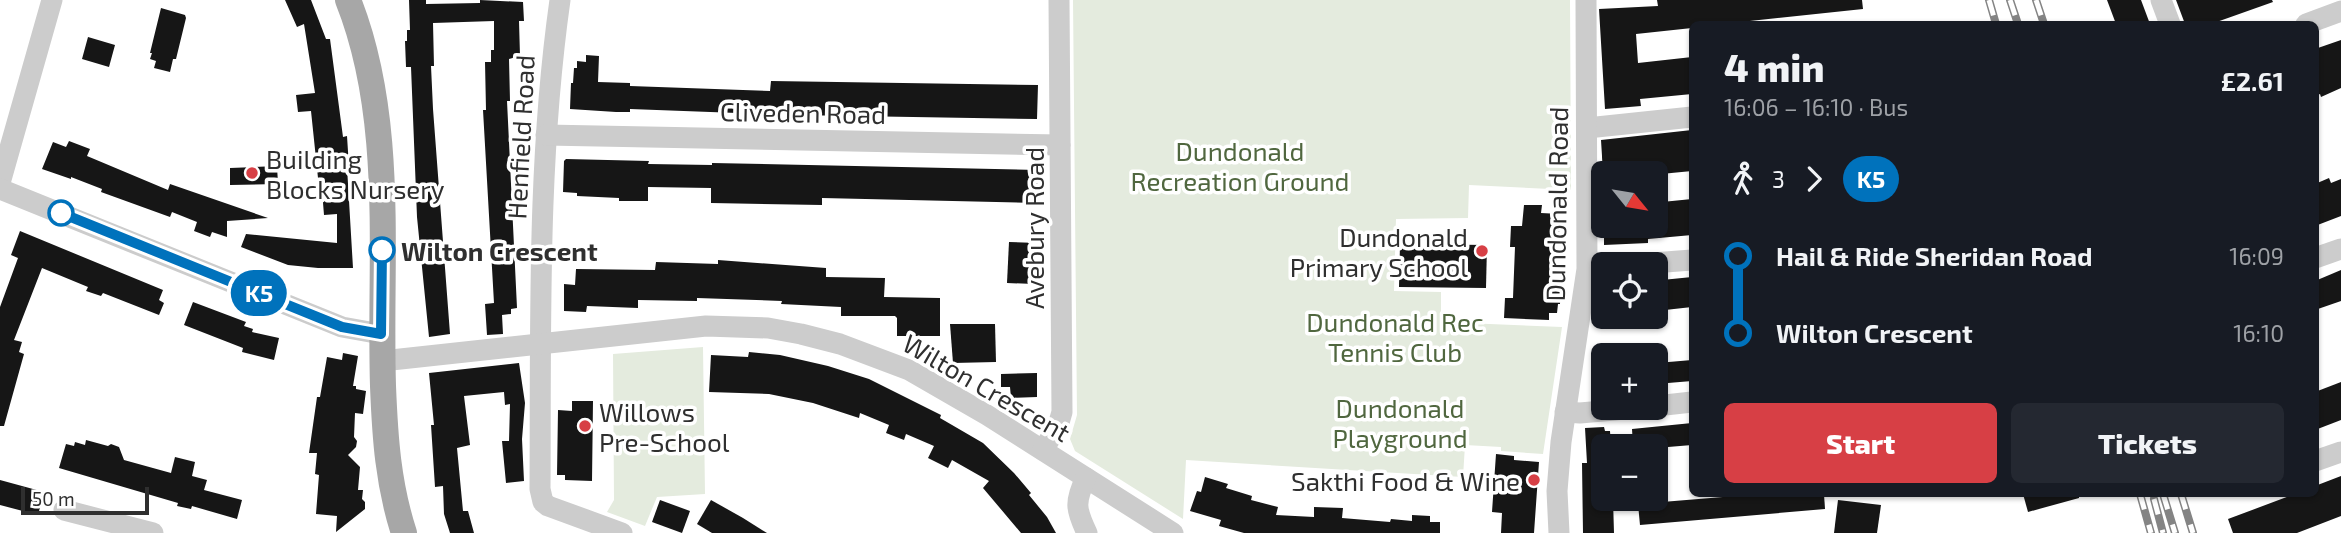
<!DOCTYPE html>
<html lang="en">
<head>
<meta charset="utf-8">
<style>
	body { margin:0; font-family:"Exo 2",sans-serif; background:#242831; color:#f1f3f6; height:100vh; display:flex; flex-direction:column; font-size:26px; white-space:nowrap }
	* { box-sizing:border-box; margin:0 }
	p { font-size:23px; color:#9ea1a6 }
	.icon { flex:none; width:38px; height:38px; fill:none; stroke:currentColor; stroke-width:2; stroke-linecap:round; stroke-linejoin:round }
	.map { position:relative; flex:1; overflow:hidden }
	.details { position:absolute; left:1689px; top:21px; width:630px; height:476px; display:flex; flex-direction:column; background:#171b24; border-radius:10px; box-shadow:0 2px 5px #0004 }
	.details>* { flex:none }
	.badge { padding:0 14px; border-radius:23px; font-size:24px; line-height:46px }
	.needle { width:46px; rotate:120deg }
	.tools { position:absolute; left:1591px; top:161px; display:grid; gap:14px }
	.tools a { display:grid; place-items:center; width:77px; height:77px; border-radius:10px; background:#171b24; box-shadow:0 2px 5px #0004; font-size:35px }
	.scale { position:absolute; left:21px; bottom:18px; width:128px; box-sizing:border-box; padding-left:7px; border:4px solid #2f2f2f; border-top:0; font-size:19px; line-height:24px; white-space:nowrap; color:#2f2f2f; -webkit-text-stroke:5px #fff; paint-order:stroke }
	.map>.badge { position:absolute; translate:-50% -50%; box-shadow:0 0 0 4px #fff }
	.legs { display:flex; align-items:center; gap:10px; height:77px; padding:0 35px; font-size:23px }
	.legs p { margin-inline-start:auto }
	.summary { display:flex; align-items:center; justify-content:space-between; height:119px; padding:0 35px }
	h1 { font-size:38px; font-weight:800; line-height:52px }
	.button { display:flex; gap:14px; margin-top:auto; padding:14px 35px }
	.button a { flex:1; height:80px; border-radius:10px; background:#d73f45; color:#fff; font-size:28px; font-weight:800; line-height:80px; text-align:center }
	.button a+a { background:#242831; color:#f1f3f6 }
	ul { padding:0 35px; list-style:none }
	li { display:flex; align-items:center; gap:24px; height:77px; font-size:26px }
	li i { display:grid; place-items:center; width:10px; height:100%; margin:0 9px; background:currentColor }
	li i::after { content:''; width:18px; height:18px; margin:-9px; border:5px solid; border-radius:50%; background:#171b24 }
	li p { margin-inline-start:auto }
	li:first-child i { background:linear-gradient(#0000 50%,currentColor 0) }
	li:last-child i { background:linear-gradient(currentColor 50%,#0000 0) }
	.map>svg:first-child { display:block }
	.green { fill:#e4ebde }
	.building { fill:#161616 }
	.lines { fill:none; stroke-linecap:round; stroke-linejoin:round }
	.minor { stroke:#ccc; stroke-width:21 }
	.major { stroke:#a7a7a7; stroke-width:26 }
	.rail-casing { stroke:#848484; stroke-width:8 }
	.rail { stroke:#fff; stroke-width:5; stroke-dasharray:16; stroke-linecap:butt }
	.line-1-casing { stroke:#fff; stroke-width:16 }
	.line-1 { stroke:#0072bc; stroke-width:10 }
	.poi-dot { fill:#d73f45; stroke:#fff; stroke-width:2.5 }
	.stop-1-dot { fill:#fff; stroke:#0072bc; stroke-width:3.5 }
	.labels { text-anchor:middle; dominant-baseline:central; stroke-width:7; stroke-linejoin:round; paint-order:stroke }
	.street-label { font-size:26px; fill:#2f2f2f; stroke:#fff }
	.park-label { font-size:26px; fill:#50673f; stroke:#fff }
	.poi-label { font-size:26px; fill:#2f2f2f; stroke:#fff; text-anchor:start }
	.stop-label { font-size:26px; font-weight:bold; fill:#2f2f2f; stroke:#fff; text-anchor:start }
</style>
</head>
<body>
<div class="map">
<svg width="2341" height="533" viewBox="0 0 2341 533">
	<rect width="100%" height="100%" fill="#fff"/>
	<g class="green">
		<path d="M1073,0H1570L1571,190L1469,185L1468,218L1396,219L1394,291L1441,292V322L1562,327L1543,454L1501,451V447L1465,445L1463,477L1186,460L1183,519L1075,451L1070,439L1077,415Z"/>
		<path d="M703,347L705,494L657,497L645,526L607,512L614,500L613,354Z"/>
	</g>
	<g class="building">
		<path d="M285,0H311L326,39H330L343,137L347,136L349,167H347L353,268H318L288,265L241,247L246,234L337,243V214L324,215L321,178H318L311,111L298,112L296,95L315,93L304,24L297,27Z"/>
		<path d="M409,0H426V4L480,3V0L523,2L524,21H519L520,56L509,59L510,101H507L517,308L511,309V314L502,315L503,334L487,335L485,304L494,303L483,110H486L485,62H491V50H494V21L433,23L434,66H431L433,109L450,334L429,337L417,217L411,67H406L405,41H407V30H410Z"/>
		<path d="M1657,0H1862L1863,9L1722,24H1692V28L1636,34L1638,63L1692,57V94L1640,99L1641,106L1605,109L1599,9L1658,6Z"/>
		<path d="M2107,0H2141L2150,24H2116Z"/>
		<path d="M2176,0H2272L2273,2L2211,24H2185Z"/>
		<path d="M161,8L185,15L186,18L176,59H173L170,72L154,68L156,61L150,59L152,53H150Z"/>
		<path d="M88,37L115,45L109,67L82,59Z"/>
		<path d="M2341,40V88L2321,97L2320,94L2315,96V49Z"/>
		<path d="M586,55L599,56L598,82L630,83V86L770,91L771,81L1038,85L1037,119L793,115L630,109V112H616L570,109L571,83H573L574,68H577V61L586,62Z"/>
		<path d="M1692,130V171L1661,174L1603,173L1601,140Z"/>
		<path d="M69,141L90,149L87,156L168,190L170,184L268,218L227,221V237L212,232L210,237L194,231L197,222L172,212L170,217L101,192L102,189L71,177V179L42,169L53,142L66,147Z"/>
		<path d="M566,159L649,161L648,164L712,165V163L1038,170L1037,203L822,198V205L711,203V188L648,187V201H619V198L577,196V193L563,192L564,161Z"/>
		<path d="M277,166L278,184L230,185V168Z"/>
		<path d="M2329,178L2331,183L2341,179V216L2315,226V184Z"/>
		<path d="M1692,199V235L1648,239V243L1604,245V226H1664L1662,202Z"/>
		<path d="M1524,205H1542L1541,213L1560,214L1559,237L1564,238L1560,304H1558L1557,313H1549V320L1504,318L1505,298H1513L1515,247H1510L1511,226H1522Z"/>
		<path d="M20,231L163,290L159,300L164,303L159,315L103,293L101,296L86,291L88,287L42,268L14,340L22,342L19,352L24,354L4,426H0V307L18,258L11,255Z"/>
		<path d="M1009,242L1038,243L1034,284L1007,283Z"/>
		<path d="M1400,244L1487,245L1486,288L1399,287Z"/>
		<path d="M718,260L826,268V277L885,278L884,297L940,298V336H897V318L895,316H841V307L781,304L782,301L697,298V301L638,300V308L587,306L586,312L564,311V284L575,285L576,269L655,270L656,262L718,264Z"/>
		<path d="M2341,270V301L2315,310V281Z"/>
		<path d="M1692,277V307L1665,310L1662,280Z"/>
		<path d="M193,302L246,322L244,326L253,329L252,332L279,338L274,360L242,352L243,348L184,325Z"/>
		<path d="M950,324H995L996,362L953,363Z"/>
		<path d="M749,352L780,355L828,366L869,379L941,415L940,418L983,443L1014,473L1031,493L1029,495L1047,517L1056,533H1021L983,488L989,481L952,460L948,468L928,458L934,446L906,434L904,440L886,433L889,425L860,413L859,418L813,403L769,394L709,392L711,355L748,357Z"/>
		<path d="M343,353L358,356L353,386H356V389L366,391L363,414L355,413L354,437L357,441L356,447L348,455L360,467L358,490H363L362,499L365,502V509L336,532L337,516L316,514L319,475L315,474L317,453H309L317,397H320L327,357L342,360Z"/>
		<path d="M1692,360V381L1656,384L1657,363Z"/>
		<path d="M519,363L525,403L522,439L524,481L506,483L502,441H509L510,404L505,405L504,392L464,396L470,445L457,448L463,511H468L474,533H450L444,514L443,486L435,487L431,425H434L429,373Z"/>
		<path d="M1037,373V397L1011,398L1010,387H1001V374Z"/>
		<path d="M2341,382V420L2315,430V392Z"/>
		<path d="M572,401H593L592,481L565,480V475H557L558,410L572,411Z"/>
		<path d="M1692,423V445L1656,448V446H1633L1632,429Z"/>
		<path d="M1604,427L1605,431H1610L1611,446H1603V499H1613L1614,533H1583L1582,463H1587L1585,428Z"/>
		<path d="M86,440L108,446L111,444L119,447L124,460L171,473L175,457L195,462L192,476L207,480L204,490L242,500L237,519L192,506L191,509L177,506L178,503L59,468L66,444L74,446L75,442L85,445Z"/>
		<path d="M1496,454L1514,456V460L1539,462L1534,533H1501L1502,513L1492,512Z"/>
		<path d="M2341,476V516L2297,533H2233L2228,519L2295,494H2315V486Z"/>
		<path d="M1205,477L1228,484L1226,488L1252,496L1251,500L1278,507L1276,515L1314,517V507L1343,508L1342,518L1390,522L1391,519L1412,521V515L1430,516V522H1440V533H1244L1219,526L1221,520L1190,511L1197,491L1201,492Z"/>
		<path d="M0,480L44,492L38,515L0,505Z"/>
		<path d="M1759,494H1824L1825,509L1640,525L1638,504Z"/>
		<path d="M2023,494H2079V498L2028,512Z"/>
		<path d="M660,500L690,511L682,533L652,522Z"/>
		<path d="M711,500L743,518L767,533H712L697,524Z"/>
		<path d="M1838,500L1881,505L1877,533H1834Z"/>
	</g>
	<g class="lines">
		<g class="minor">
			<path d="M560,0C537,162 541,325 540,489L543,502L548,506L622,533"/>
			<path d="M2161,0L2170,24"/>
			<path d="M2306,24L2341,11"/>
			<path d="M1587,128L1692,117"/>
			<path d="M546,135L1060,145"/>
			<path d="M0,183L52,0"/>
			<path d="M0,189L342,327L381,334"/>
			<path d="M2315,258L2341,249"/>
			<path d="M1639,264L1692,260"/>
			<path d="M382,361L706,326L768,328L801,334L840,344L909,370L987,415L1173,533"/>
			<path d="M1656,406L1692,402"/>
			<path d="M1565,412L1580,413L1637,408"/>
			<path d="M1043,450L1058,426L1062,412L1059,0"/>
			<path d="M2315,461L2341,452"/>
			<path d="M1086,478C1074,502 1076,510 1087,533"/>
			<path d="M64,510L153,533"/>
			<path d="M1559,533L1557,491L1561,442L1587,269L1586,0"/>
		</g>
		<path class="major" d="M348,0C396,120 379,260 383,386C385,437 388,484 404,533"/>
		<g class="rail-casing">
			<g id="rail">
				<path d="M1989,0L1996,24"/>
				<path d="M2010,0L2018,24"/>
				<path d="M2036,0L2044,24"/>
				<path d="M2140,494L2151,533"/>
				<path d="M2163,494L2175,533"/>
				<path d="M2181,494L2193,533"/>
				<path d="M2154,499L2163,533"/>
			</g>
		</g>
		<use href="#rail" class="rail"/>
	</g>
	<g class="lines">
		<g class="line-1-casing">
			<path id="line-1" d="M61,213L342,327L381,334L382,250"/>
		</g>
		<use href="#line-1" class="line-1"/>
	</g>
	<g class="poi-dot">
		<circle cx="252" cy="173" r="7"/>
		<circle cx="1482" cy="251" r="7"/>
		<circle cx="585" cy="426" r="7"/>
		<circle cx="1534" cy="480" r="7"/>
	</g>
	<g class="stop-1-dot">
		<circle cx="61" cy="213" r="12"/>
		<circle cx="382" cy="250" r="12"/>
	</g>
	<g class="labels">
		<g class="street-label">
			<text transform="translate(803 112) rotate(1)">Cliveden Road</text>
			<text transform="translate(520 137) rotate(-87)">Henfield Road</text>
			<text transform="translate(1556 204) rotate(-89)">Dundonald Road</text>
			<text transform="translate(1033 228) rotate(-90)">Avebury Road</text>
			<text transform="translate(987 387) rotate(30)">Wilton Crescent</text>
		</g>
		<g class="park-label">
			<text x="1240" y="150">Dundonald<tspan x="1240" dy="30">Recreation Ground</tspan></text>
			<text x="1395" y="321">Dundonald Rec<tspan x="1395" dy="30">Tennis Club</tspan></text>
			<text x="1400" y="407">Dundonald<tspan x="1400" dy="30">Playground</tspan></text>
		</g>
		<g class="poi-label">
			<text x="266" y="158">Building<tspan x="266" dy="30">Blocks Nursery</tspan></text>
			<text x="1468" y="236" text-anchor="end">Dundonald<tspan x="1468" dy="30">Primary School</tspan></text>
			<text x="599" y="411">Willows<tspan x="599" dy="30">Pre-School</tspan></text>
			<text x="1520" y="480" text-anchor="end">Sakthi Food &amp; Wine</text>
		</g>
		<g class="stop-label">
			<text x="401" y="250">Wilton Crescent</text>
		</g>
	</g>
</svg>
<div class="tools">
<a><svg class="needle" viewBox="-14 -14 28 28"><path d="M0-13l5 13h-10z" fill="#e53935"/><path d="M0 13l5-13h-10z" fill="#9ea1a6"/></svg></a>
<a><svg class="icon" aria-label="locate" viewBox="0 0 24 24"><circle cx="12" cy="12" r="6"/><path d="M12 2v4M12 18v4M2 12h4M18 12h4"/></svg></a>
<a>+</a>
<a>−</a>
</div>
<div class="scale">50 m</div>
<b class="badge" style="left:259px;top:293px;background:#0072bc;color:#fff">K5</b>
<section class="details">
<div class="summary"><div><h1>4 min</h1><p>16:06 – 16:10 · Bus</p></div><b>£2.61</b></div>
<div class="legs"><svg class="icon" aria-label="walk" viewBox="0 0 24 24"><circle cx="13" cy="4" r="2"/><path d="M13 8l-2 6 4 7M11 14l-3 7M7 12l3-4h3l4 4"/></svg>3<svg class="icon" aria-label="forward" viewBox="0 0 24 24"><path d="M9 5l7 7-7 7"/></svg><b class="badge" style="background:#0072bc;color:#fff">K5</b></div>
<ul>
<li><i style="color:#0072bc"></i><b>Hail &amp; Ride Sheridan Road</b><p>16:09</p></li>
<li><i style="color:#0072bc"></i><b>Wilton Crescent</b><p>16:10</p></li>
</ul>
<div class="button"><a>Start</a><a>Tickets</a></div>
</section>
</div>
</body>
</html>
